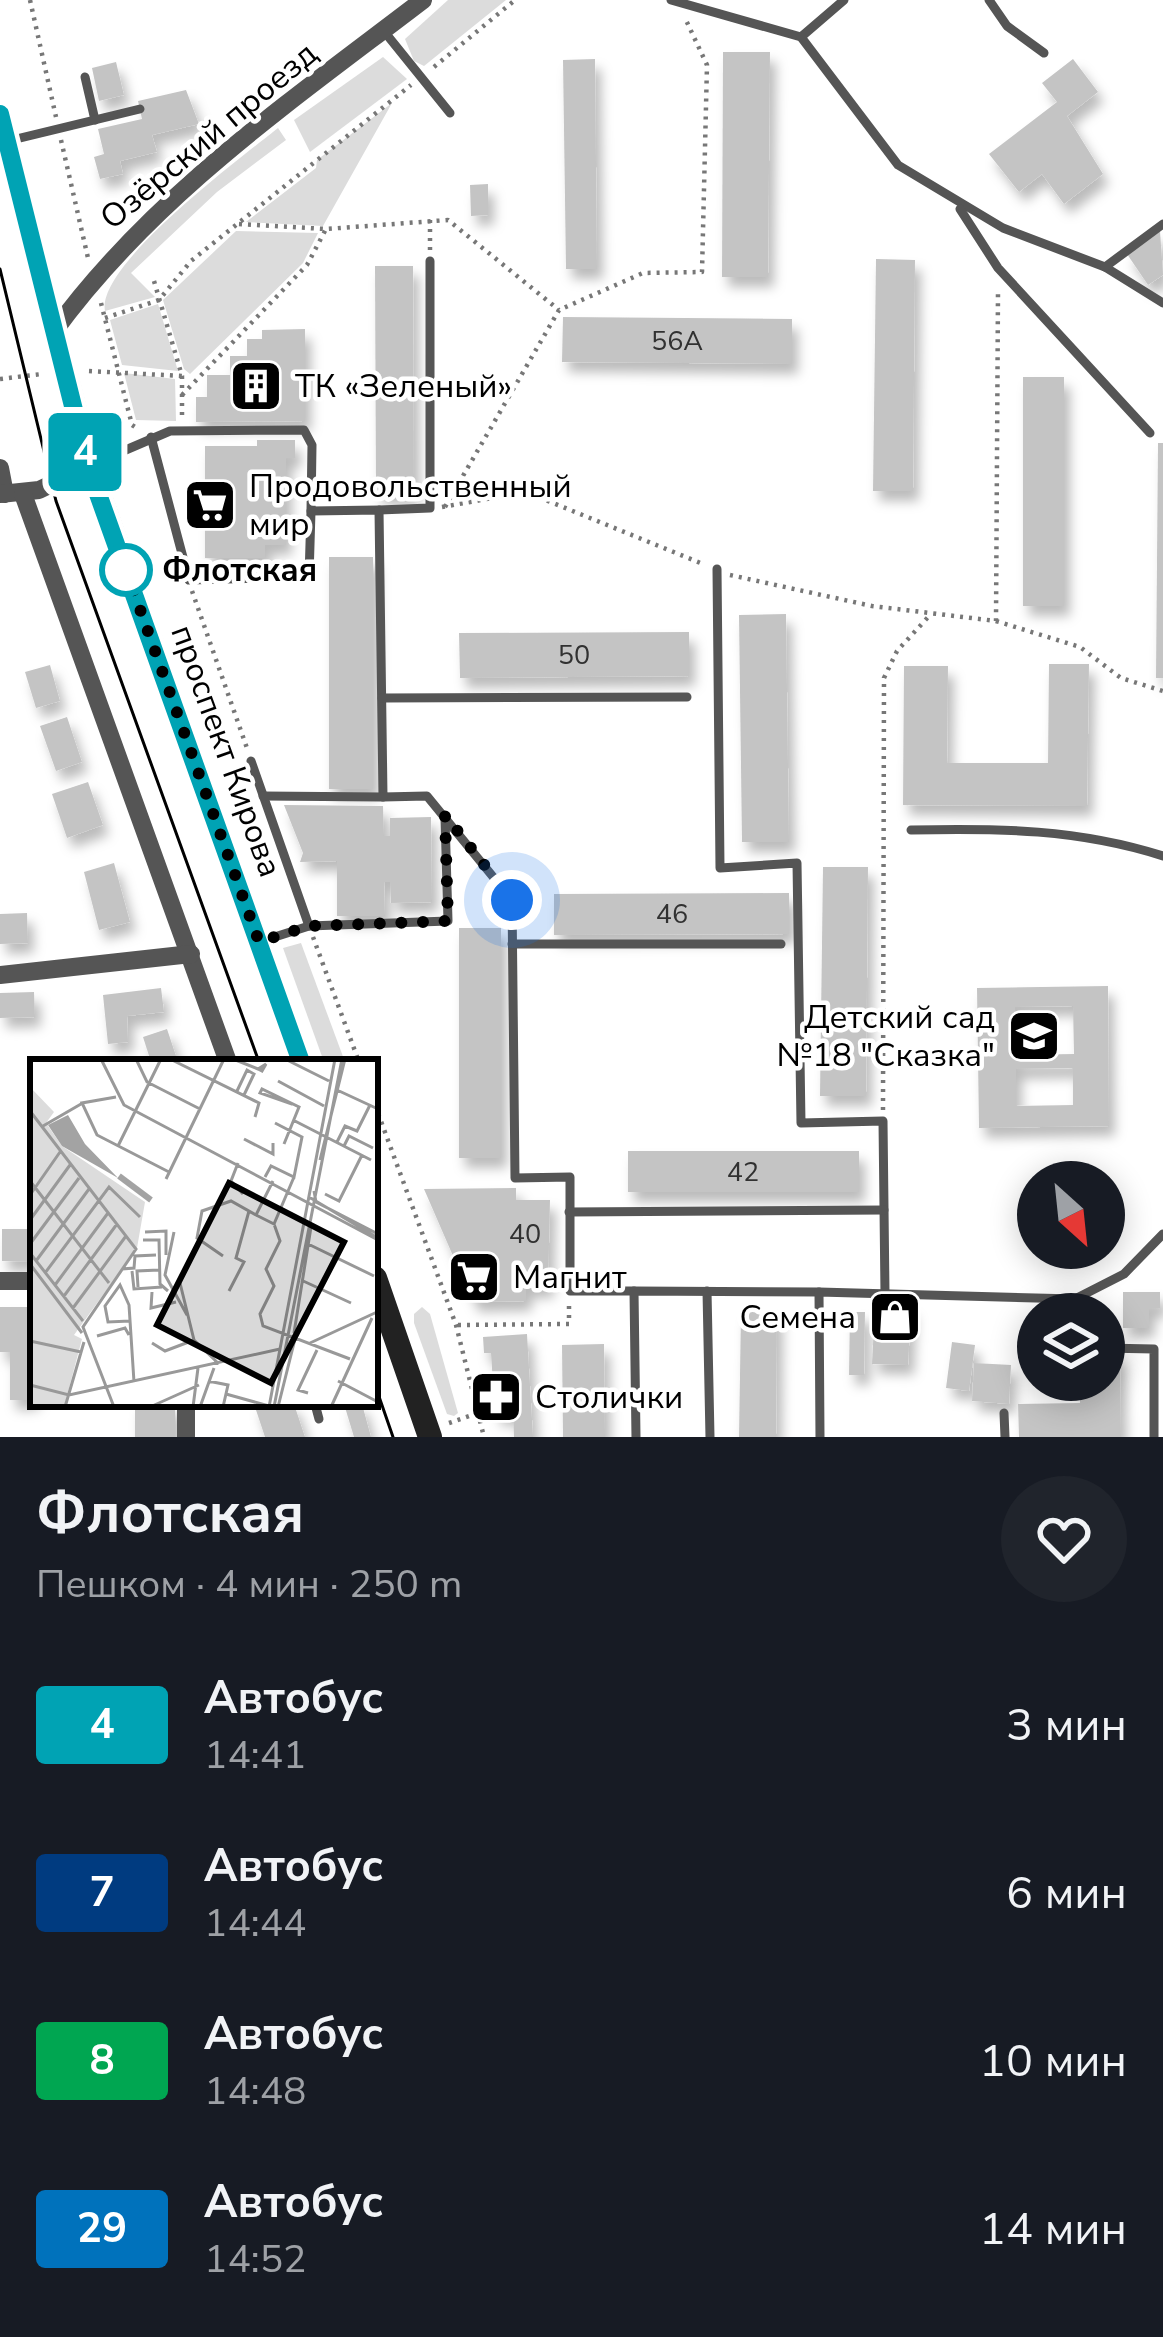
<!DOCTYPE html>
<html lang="ru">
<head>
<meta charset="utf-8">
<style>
	body { margin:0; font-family:"Nunito Sans",sans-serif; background:#20242c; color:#f1f3f6; height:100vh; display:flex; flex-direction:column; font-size:45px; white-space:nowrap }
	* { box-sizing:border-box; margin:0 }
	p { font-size:39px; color:#9ea1a6 }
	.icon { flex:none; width:66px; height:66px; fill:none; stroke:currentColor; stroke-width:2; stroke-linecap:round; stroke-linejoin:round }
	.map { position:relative; height:1437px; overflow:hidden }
	.panel { display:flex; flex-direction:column; background:#171b24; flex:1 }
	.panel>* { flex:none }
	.badge { padding:0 24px; border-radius:9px; font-size:42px; line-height:78px }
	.needle { width:78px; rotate:153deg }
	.fabs { position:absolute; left:1017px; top:1161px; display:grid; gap:24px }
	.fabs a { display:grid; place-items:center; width:108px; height:108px; border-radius:50%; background:#171b24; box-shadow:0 6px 30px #0003; font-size:60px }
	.you { position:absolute; width:60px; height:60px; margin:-30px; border:9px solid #fff; border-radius:50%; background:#1a73e8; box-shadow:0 0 0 18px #1a73e833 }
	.map>.badge { position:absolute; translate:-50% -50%; box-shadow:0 0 0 6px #fff }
	.round { display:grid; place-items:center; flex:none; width:126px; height:126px; border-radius:63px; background:#20242c }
	.head { display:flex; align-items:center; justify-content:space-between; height:204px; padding:0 36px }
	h1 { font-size:57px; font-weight:700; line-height:90px }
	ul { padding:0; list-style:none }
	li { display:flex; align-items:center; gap:36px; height:168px; padding:0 36px }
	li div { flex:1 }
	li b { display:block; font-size:45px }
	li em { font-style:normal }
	li .badge { min-width:132px; font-weight:700; text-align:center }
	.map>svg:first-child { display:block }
	.green { fill:#dcdcdc }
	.building { fill:#c4c4c4; fill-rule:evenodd; filter:url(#shadow) }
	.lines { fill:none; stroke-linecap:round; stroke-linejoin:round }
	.path { stroke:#777; stroke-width:4.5; stroke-dasharray:3 6; stroke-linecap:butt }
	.service { stroke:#555; stroke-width:9 }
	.minor { stroke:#555; stroke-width:18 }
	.secondary { stroke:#222; stroke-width:24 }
	.tram { stroke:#000; stroke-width:3 }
	.line-casing { stroke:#fff; stroke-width:27 }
	.line { stroke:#00a3b4; stroke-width:18 }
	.walk { stroke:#000; stroke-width:12; stroke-dasharray:0 21.6 }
	.stop-dot { fill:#fff; stroke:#00a3b4; stroke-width:6 }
	.labels { text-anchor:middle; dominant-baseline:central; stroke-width:9; stroke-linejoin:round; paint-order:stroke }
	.number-label { font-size:27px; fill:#313131 }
	.street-label { font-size:33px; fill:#000; stroke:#fff }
	.poi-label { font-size:33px; fill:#000; stroke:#fff; text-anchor:start }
	.stop-label { font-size:33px; font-weight:bold; fill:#000; stroke:#fff; text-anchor:start }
	.inset-river { fill:none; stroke:#a3a3a3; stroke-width:6 }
	.inset-road { fill:none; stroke:#999; stroke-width:3 }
	.view { fill:#000; fill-opacity:0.15; stroke:#000; stroke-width:6 }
	.inset-edge { fill:none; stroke:#000; stroke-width:6 }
</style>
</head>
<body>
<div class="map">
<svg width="1163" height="1437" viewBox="0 0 1163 1437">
	<defs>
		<filter id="shadow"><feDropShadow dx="6" dy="10" stdDeviation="6" flood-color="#0004"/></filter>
	</defs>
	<rect width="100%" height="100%" fill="#fff"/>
	<g class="green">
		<path d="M448,0H506L424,66L414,61L405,39Z"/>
		<path d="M383,57L407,79L310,152L294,120Z"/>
		<path d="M392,103L323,226L246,222L316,168L317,160Z"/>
		<path d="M278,128L286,140L217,192L131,273L155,297L105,311C96,265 242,157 278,128Z"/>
		<path d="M236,231L318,233L303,263L190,374L184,369L163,300Z"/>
		<path d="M158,304L178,371L122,365L110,320Z"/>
		<path d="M124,373L175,379L176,421L136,420Z"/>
		<path d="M301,943L345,1062H324L283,948Z"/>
		<path d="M422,1307L430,1314L458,1413L454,1416L447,1414L414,1323V1314Z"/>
	</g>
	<g class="building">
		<path d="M723,52H770L768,277H722Z"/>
		<path d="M595,59L597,269H566L563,60Z"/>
		<path d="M1073,59L1098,92L1067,116L1103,174L1064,204L1042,174L1019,192L989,154L1057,102L1042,83Z"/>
		<path d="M116,62L124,95L99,101L92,68Z"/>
		<path d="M186,90L199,124L152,135L157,152L120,161L123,174L100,179L94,157L104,154L98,129L142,119L138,101Z"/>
		<path d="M488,184V215L471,216L470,185Z"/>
		<path d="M1160,231L1163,275L1148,285L1127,254Z"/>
		<path d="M876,259L915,260L913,491H873Z"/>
		<path d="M375,266H413L414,495H376Z"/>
		<path d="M563,317L792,319V364L562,362Z"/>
		<path d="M305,329V421L196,422V397H207V375H230V356H247V339H262V330Z"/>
		<rect x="1023" y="377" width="41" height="229"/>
		<path d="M257,440H295V458H286V545H265V558H205V446H257Z"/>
		<path d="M1158,443H1163V678H1156Z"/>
		<rect x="329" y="557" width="44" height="232"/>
		<path d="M786,614L789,842H742L739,615Z"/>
		<path d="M689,632V676L460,678L459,633Z"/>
		<path d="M1049,664H1089L1087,806L903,805L904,666H948L947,763H1048Z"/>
		<path d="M50,665L60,701L36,708L25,672Z"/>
		<path d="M67,717L82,762L56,771L40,726Z"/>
		<path d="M88,782L103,825L67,838L52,794Z"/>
		<path d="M284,805L383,806L384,836H390V818L431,817L432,902L391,903L390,882H384L385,916H337V861L300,862L303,853Z"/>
		<path d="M114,863L130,922L99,930L84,872Z"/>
		<path d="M823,867H868L866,1096H820Z"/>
		<path d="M789,893V934L554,935V894Z"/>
		<path d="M27,913L28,943L0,944V914Z"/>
		<rect x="459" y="928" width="42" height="230"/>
		<path d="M1108,986L1109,1126L979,1128L977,988ZM1073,1006L1074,1054L1015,1055V1007ZM1073,1068V1105L1016,1106V1069Z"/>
		<path d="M161,988L164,1012L127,1016L128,1042L108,1044L103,995Z"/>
		<path d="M34,992L35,1017L0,1018V993Z"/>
		<path d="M167,1029L178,1062H151L143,1037Z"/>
		<rect x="628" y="1151" width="231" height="41"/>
		<path d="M516,1188V1200H550L548,1288H526V1301L473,1302L424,1189Z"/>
		<path d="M2,1229H33V1262L2,1261Z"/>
		<path d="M1123,1292H1160V1308H1149V1328H1123Z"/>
		<path d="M875,1306L911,1307L908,1365L872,1364Z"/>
		<path d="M0,1307H33V1400H10V1352H0Z"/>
		<path d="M741,1312H777L776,1437H739Z"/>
		<path d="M850,1312H865L864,1375H849Z"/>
		<path d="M527,1334L533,1437H514L513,1415L495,1416L491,1353H484L483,1337Z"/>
		<path d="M952,1342L975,1345L969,1391L946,1388Z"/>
		<path d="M604,1344L605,1437H563L562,1345Z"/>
		<path d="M1104,1353H1120L1121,1437H1019L1018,1404L1080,1403V1380H1104Z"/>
		<path d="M974,1363L1011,1365L1009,1404L972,1401Z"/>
		<rect x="135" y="1404" width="40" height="33"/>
		<path d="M254,1404H294L305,1437H265Z"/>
		<path d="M344,1404H362L371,1437H354Z"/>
	</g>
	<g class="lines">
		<g class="path">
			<path d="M30,0L56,117"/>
			<path d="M434,67L515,0"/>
			<path d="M61,140L88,258"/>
			<path d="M239,224L326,229L448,220L559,310"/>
			<path d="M430,250V220"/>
			<path d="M154,281L182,376V415"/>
			<path d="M101,303L132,425L138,429"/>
			<path d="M105,318L159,300L191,261L411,85"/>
			<path d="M89,371L182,376"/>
			<path d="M0,379L42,374"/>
			<path d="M182,395L307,265L326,229"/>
			<path d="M442,507L526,492L703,564"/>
			<path d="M445,507L559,310L643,273L702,272L707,65L685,18"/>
			<path d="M730,575L872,606L996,621L998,291"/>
			<path d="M192,591L248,751"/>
			<path d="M996,621L1080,647L1121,678L1163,691"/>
			<path d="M313,937L359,1062"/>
			<path d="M375,1105L456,1325L484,1437"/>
			<path d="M883,1110L884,678L897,651L930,615"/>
			<path d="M458,1325L569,1324V1303"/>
			<path d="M449,1423L478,1413"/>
		</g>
		<g class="service">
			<path d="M671,0L801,37L898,165L1003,228L1105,267L1163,303"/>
			<path d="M989,0L1007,26L1044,53"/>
			<path d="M383,30L450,113"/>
			<path d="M801,37L844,0"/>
			<path d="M85,77L95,120"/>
			<path d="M12,140L140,109"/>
			<path d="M960,209L998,268L1150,433"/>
			<path d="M1105,267L1163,224"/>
			<path d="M151,437L189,580L309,577L311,511"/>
			<path d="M93,464L170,431L304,430L312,445L311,511L379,510L383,797L427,796L512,900L515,1178L570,1177V1291H634"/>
			<path d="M379,510L430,508V261"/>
			<path d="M717,569L720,868L797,863L801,1123L883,1121L885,1294"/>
			<path d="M382,698L687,697"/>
			<path d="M251,761L309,926"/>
			<path d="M263,796L383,797"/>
			<path d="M911,830C998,828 1079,829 1163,856"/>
			<path d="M259,942L309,926L448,921L445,818"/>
			<path d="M512,944H781"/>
			<path d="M569,1212L884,1210"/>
			<path d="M707,1291L710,1437"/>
			<path d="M1104,1348L1154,1349V1437"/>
			<path d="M315,1404L319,1419"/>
			<path d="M1004,1413L1005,1437"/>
			<path d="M636,1437L634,1291L819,1292"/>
			<path d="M820,1437L819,1292L1075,1299L1124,1274L1163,1234"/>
		</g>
		<g class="minor">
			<path d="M52,334C150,198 291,101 423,0"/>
			<path d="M0,468L5,494"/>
			<path d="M0,494L39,490L89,466"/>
			<path d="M23,494L228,1062"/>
			<path d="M0,975L191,954"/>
			<path d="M0,1281H33"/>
			<path d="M186,1437V1404"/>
		</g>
		<g class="secondary">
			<path d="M0,114L89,466L301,1062"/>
			<path d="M375,1278L430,1437"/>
		</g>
		<g class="tram">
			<path d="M0,269L56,501L259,1062"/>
			<path d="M375,1385L393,1437"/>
		</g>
	</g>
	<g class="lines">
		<g class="line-casing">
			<path id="line" d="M0,114L88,466L301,1062"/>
		</g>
		<use href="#line" class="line"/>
		<path class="walk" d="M126,570L259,942L309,926L448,921L445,815L512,900"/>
	</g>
	<defs>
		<g id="building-square" transform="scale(2.7)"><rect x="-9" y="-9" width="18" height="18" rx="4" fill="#000" stroke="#fff"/><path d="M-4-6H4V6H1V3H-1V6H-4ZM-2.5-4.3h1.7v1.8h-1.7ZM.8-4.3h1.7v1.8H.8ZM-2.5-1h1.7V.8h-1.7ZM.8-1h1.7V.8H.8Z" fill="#fff"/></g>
		<g id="supermarket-square" transform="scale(2.7)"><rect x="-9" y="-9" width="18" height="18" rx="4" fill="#000" stroke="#fff"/><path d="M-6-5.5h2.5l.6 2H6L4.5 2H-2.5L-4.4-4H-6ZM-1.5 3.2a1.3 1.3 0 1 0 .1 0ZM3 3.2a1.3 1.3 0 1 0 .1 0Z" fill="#fff"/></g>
		<g id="school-square" transform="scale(2.7)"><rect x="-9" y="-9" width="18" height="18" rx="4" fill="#000" stroke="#fff"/><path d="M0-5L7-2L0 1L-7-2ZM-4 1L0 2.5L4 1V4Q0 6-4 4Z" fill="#fff"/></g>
		<g id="shop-square" transform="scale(2.7)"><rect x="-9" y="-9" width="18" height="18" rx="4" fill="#000" stroke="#fff"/><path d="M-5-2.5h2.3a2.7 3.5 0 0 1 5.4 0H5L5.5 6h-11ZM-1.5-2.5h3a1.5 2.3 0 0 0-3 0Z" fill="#fff"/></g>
		<g id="pharmacy-square" transform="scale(2.7)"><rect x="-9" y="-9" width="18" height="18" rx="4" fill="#000" stroke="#fff"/><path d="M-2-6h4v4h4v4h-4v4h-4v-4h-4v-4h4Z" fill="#fff"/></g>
	</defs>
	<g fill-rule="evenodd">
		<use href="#building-square" x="256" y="386"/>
		<use href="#supermarket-square" x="210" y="505"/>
		<use href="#school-square" x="1034" y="1036"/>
		<use href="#supermarket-square" x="474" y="1277"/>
		<use href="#shop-square" x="895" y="1317"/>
		<use href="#pharmacy-square" x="496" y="1397"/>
	</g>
	<circle class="stop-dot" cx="126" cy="570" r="24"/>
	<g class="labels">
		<g class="number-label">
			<text x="677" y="341">56А</text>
			<text x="574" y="655">50</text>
			<text x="672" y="914">46</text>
			<text x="743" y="1172">42</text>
			<text x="525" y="1234">40</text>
		</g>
		<g class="street-label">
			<text transform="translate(209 136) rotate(-40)">Озёрский проезд</text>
			<text transform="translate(226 751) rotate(70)">проспект Кирова</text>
		</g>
		<g class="poi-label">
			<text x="295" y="386">ТК «Зеленый»</text>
			<text x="249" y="486">Продовольственный<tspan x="249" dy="38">мир</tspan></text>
			<text x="995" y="1017" text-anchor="end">Детский сад<tspan x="995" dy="38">№18 "Сказка"</tspan></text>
			<text x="513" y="1277">Магнит</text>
			<text x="856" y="1317" text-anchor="end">Семена</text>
			<text x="535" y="1397">Столички</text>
		</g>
		<g class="stop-label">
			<text x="162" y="570">Флотская</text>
		</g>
	</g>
	<g transform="translate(30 1059)">
		<rect width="348" height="348" fill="#fff"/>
		<path d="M0,28L24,53L16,64L32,87L115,143L107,189L44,276L52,280L34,348H0Z" fill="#dcdcdc"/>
		<path d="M38,56L55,85L88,119L32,87L18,66Z" fill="#a3a3a3"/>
		<path class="inset-river" d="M89,117L121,141"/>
		<path class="inset-road" d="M71,0L94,46L348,181M106,0L117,23L170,50M140,0L229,44L225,58M203,0L228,10L236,5L232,12L228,10M255,0L299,22M248,22L294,47M307,31L348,50M207,32L217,11L224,15L214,36M86,38L52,44L67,76L139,113M0,52L106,190L53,268L84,348M263,61L341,101M13,67L51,45M214,80L243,95V84M307,83L315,67L327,72L340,46M254,85L269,48L232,30L230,34L262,45M88,87L131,0M314,87L319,77L343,89M290,101L315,0M208,104L201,122L213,135M235,118L241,107L264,118L272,78L245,64M136,120L194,0M0,122L79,224M284,132L286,143L348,175M295,135L309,142L332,96M0,136L30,93M279,138L348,179M226,156L244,165L264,118M0,161L40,106M244,165L250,182L236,210L244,227L230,255L233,267L320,300M115,173L136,172V196M144,173L135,216L157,256M113,181H129L130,225L138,232M276,184L344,217M0,185L49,119M0,194L53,262M193,197L167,179L172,152L201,142L226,156L243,122M6,202L59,130M0,205L52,274M92,210L104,209L105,197L126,196M102,212L104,230L132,228M15,214L79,128L110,158M271,221L321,244M150,224L164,281L189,305M25,226L78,154M108,228L107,212L129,211M199,232L214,203L206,199L219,152M122,233L121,249L146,243M34,237L87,165M43,249L96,177M100,262L78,263L75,247L90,226L99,246L104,323M264,274L281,168M67,277L95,269L99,276M0,282L51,293M122,284L135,292L164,281M280,284L347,253M178,322L198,326L193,348M308,322L348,343M0,326L39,336L250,290M278,334L268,331L287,291M196,335L239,347M35,348L54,283M120,348L169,326M163,348L168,309M170,348L184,309M239,348L305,0M244,348L312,0M248,348L266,276M301,348L342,259"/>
		<path class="view" d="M199,124L314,183L241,324L127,266Z"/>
		<rect width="348" height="348" class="inset-edge"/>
	</g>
</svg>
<div class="fabs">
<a><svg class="needle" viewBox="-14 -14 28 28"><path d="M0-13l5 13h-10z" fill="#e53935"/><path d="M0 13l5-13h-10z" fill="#9ea1a6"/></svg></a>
<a><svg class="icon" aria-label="layers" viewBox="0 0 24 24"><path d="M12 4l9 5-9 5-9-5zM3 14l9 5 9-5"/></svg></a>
</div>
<div class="you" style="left:512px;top:900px"></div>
<b class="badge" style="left:85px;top:452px;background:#00a3b4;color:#fff">4</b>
</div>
<section class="panel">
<div class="head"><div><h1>Флотская</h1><p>Пешком · 4 мин · 250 m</p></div><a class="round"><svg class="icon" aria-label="heart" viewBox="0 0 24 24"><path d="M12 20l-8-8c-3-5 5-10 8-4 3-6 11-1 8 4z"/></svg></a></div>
<ul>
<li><span class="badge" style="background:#00a3b4;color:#fff">4</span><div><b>Автобус</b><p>14:41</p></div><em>3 мин</em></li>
<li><span class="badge" style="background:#003b80;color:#fff">7</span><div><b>Автобус</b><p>14:44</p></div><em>6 мин</em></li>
<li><span class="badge" style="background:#00a651;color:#fff">8</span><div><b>Автобус</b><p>14:48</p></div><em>10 мин</em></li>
<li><span class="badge" style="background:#0072bc;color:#fff">29</span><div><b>Автобус</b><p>14:52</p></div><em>14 мин</em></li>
</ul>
</section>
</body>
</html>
